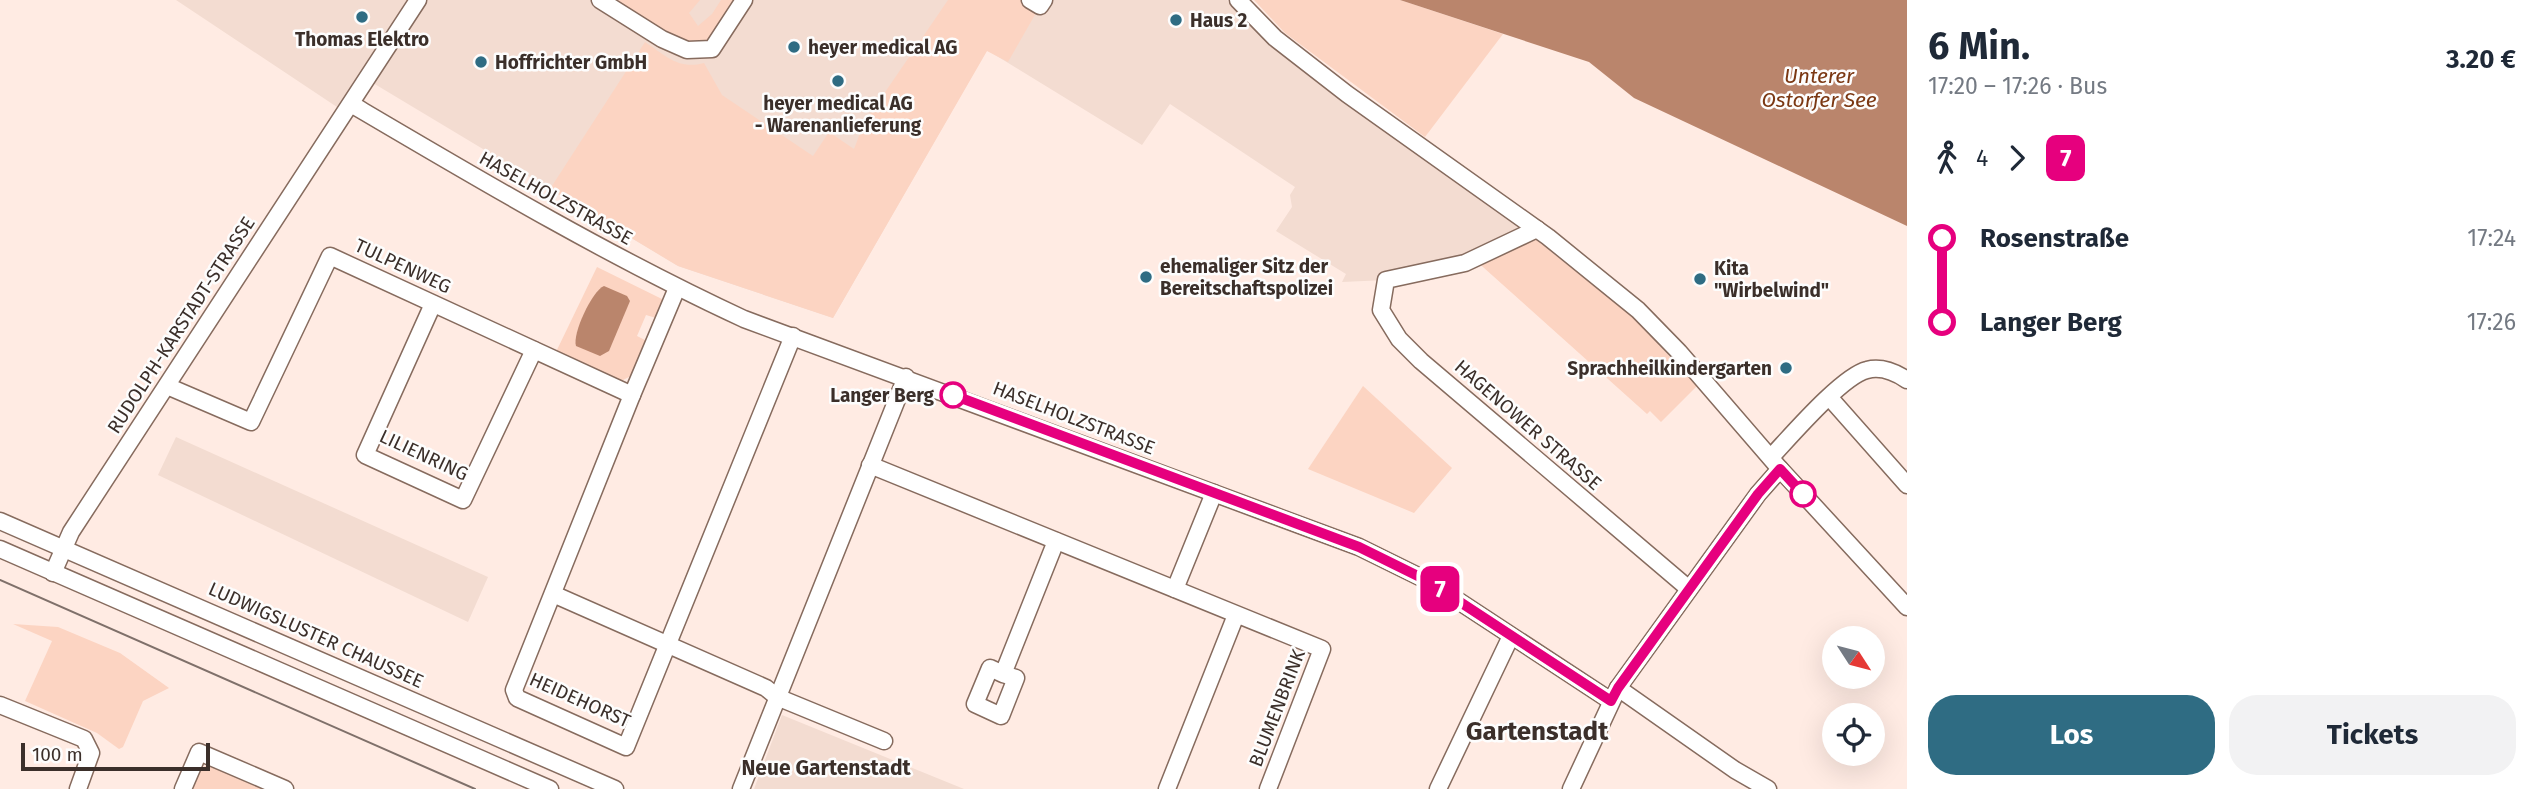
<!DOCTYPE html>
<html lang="de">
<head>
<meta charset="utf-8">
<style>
	body { margin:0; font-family:"Fira Sans",sans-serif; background:#f2f2f3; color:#1f2937; height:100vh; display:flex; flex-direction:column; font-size:26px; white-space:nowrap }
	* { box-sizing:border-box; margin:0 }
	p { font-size:23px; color:#747a83 }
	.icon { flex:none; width:38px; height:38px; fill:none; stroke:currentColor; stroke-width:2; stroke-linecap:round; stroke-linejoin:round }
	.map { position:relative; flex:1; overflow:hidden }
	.panel { display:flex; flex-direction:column; background:#fff; width:630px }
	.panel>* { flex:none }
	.badge { padding:0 14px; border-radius:10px; font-size:24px; line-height:46px }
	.needle { width:46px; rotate:126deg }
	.fabs { position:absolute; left:1822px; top:626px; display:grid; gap:14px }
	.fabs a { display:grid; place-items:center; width:63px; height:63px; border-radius:50%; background:#fff; box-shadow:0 7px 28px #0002; font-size:35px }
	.scale { position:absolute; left:21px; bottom:18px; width:189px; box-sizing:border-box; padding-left:7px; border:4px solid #3b2f2a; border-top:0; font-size:19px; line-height:24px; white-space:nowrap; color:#3b2f2a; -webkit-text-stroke:5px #fdfdfd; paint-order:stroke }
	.map>.badge { position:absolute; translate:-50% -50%; box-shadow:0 0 0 4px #fff }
	.legs { display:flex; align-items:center; gap:10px; height:77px; padding:0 21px; font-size:23px }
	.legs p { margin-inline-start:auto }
	.headline { display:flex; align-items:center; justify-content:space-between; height:119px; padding:0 21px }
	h1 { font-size:38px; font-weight:700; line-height:52px }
	.action { display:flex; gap:14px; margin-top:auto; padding:14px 21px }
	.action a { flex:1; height:80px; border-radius:28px; background:#2f6c83; color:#fff; font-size:28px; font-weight:700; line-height:80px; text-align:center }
	.action a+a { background:#f2f2f3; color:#1f2937 }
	ul { padding:0 21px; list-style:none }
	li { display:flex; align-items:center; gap:24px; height:84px; font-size:26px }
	li i { display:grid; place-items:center; width:10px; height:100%; margin:0 9px; background:currentColor }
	li i::after { content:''; width:18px; height:18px; margin:-9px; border:5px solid; border-radius:50%; background:#fff }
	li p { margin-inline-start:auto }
	li:first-child i { background:linear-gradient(#0000 50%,currentColor 0) }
	li:last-child i { background:linear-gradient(currentColor 50%,#0000 0) }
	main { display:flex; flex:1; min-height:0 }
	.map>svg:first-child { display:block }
	.built { fill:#f3dcd1 }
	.green { fill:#fcd4c2 }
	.water { fill:#ba856c }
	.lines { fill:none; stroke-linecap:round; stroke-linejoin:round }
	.minor-casing { stroke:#866b5e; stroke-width:19 }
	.minor { stroke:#fff; stroke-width:16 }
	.tram { stroke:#7f706a; stroke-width:2 }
	.line-1-casing { stroke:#fff; stroke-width:16 }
	.line-1 { stroke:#e6007e; stroke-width:10 }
	.poi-dot { fill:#2f6c83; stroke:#fdfdfd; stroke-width:2.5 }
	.stop-1-dot { fill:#fff; stroke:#e6007e; stroke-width:3.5 }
	.labels { text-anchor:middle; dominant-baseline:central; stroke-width:5; stroke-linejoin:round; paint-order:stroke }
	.poi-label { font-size:19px; font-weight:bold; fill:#3b2f2a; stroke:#fdfdfd; text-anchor:start }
	.street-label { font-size:19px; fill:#3b2f2a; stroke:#fdfdfd }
	.stop-label { font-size:19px; font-weight:bold; fill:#3b2f2a; stroke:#fdfdfd; text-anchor:end }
	.water-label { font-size:21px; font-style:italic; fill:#7b3813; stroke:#fdfdfd }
	.neighbourhood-label { font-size:21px; font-weight:bold; fill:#3b2f2a; stroke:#fdfdfd }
	.district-label { font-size:26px; font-weight:bold; fill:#3b2f2a; stroke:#fdfdfd }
</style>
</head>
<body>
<main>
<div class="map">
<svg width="1907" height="789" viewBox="0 0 1907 789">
	<rect width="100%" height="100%" fill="#ffebe3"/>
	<g class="built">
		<path d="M176,0H1227L1267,42L1528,233L1465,263L1386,280L1342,282L1346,274L1276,231L1292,207L1290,195L1295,187L1170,104L1142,145L987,50L833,318L678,266L363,77L340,109Z"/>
		<path d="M176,437L488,577L468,622L158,475Z"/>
		<path d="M782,715L964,789H754Z"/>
	</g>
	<g class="green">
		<path d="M614,0H700L689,13L698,26L712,14L721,0H734L707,40L697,47L683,44Z"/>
		<path d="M948,0H1032L1040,6L1008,62L987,51L833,318L678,266L550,189L645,42C666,56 679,70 704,63L722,95L813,156L829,132L854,149L864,123Z"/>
		<path d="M1254,0H1400L1503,34L1425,137L1285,33Z"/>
		<path d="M1528,233L1634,318L1697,386L1661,422L1650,411L1647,414L1474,259Z"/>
		<path d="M597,267L664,300L656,318L646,315L637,336L647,341L631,376L619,382L555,354Z"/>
		<path d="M1363,386L1452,468L1414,513L1308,469Z"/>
		<path d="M13,624L58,627L120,653L169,688L143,701L123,747L119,749L97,733L25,701L52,641Z"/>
		<path d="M211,764L270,789H190L198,769Z"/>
	</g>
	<g class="water">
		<path d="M1400,0H1907V226L1634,98L1589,62Z"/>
		<path d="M604,286L627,296L630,301L609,351L600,356L576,346C572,334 592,291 604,286Z"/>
	</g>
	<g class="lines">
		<g class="minor-casing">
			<g id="minor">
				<path d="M600,0L662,39L687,50L712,49L744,0"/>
				<path d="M1030,0L1040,6L1044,0"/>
				<path d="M1238,0L1275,38L1347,94L1548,237L1638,310L1679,352L1780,469L1907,607"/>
				<path d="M351,104C480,180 608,256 744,319L1359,547L1428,581L1611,701"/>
				<path d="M1537,229L1465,263L1386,280L1381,310L1399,339L1421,361L1689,589"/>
				<path d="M677,288L632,395L514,690L517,698L626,747L793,336"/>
				<path d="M433,304L365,455L463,500L534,350"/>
				<path d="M167,386L251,422L330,256L632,395"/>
				<path d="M1830,398L1907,485"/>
				<path d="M1771,457C1790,437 1842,376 1867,370C1882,366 1895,372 1907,380"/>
				<path d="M870,465L1322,649L1268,789"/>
				<path d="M0,521L615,789"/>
				<path d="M0,549L550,789"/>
				<path d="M53,573L71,532L418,0"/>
				<path d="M1175,589L1214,493"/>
				<path d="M553,594L766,688L777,697L884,741"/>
				<path d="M1003,674L1016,678L1001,716L975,704L990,668L1003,674L1056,541"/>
				<path d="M1618,688L1735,770L1768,789"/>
				<path d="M0,705L84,739L91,753L78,789"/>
				<path d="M183,789L199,752L285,789"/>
				<path d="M741,789L906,377"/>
				<path d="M1167,789L1236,615"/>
				<path d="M1438,789L1511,636"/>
				<path d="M1571,789L1618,688L1758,494L1780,469"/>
			</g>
		</g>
		<use href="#minor" class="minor"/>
		<path class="tram" d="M0,580L475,789"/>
	</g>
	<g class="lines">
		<g class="line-1-casing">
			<path id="line-1" d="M953,395L1359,547L1428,581L1611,701L1618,688L1758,494L1780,469L1803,494"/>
		</g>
		<use href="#line-1" class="line-1"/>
	</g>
	<g class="poi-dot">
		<circle cx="362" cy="17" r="7"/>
		<circle cx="1176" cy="20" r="7"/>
		<circle cx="794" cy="47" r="7"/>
		<circle cx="481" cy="62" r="7"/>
		<circle cx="838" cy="81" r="7"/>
		<circle cx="1146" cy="277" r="7"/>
		<circle cx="1700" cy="279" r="7"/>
		<circle cx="1786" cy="368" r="7"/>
	</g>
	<g class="stop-1-dot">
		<circle cx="953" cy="395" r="12"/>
		<circle cx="1803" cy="494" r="12"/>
	</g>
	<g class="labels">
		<g class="poi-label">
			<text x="1190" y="20">Haus 2</text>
			<text x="362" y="39" text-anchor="middle">Thomas Elektro</text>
			<text x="808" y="47">heyer medical AG</text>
			<text x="495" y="62">Hoffrichter GmbH</text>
			<text x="838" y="103" text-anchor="middle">heyer medical AG<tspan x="838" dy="22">- Warenanlieferung</tspan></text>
			<text x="1160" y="266">ehemaliger Sitz der<tspan x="1160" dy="22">Bereitschaftspolizei</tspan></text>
			<text x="1714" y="268">Kita<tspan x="1714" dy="22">"Wirbelwind"</tspan></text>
			<text x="1772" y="368" text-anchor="end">Sprachheilkindergarten</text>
		</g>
		<g class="street-label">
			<text transform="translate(556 198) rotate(29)">HASELHOLZSTRASSE</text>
			<text transform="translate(403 266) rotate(25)">TULPENWEG</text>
			<text transform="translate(181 325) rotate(-57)">RUDOLPH-KARSTADT-STRASSE</text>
			<text transform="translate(1074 418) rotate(21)">HASELHOLZSTRASSE</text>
			<text transform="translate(1528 425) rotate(41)">HAGENOWER STRASSE</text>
			<text transform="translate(424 455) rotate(25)">LILIENRING</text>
			<text transform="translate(316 635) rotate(24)">LUDWIGSLUSTER CHAUSSEE</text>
			<text transform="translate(580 700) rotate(24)">HEIDEHORST</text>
			<text transform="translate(1277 708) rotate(-69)">BLUMENBRINK</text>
		</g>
		<g class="stop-label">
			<text x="934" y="395">Langer Berg</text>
		</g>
		<g class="water-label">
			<text x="1819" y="76">Unterer<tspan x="1819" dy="24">Ostorfer See</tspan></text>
		</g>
		<g class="neighbourhood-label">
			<text x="826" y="768">Neue Gartenstadt</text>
		</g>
		<g class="district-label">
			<text x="1537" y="731">Gartenstadt</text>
		</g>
	</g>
</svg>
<div class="fabs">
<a><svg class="needle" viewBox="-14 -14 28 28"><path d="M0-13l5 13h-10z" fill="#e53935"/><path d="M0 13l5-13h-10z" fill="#747a83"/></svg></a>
<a><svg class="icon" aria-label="locate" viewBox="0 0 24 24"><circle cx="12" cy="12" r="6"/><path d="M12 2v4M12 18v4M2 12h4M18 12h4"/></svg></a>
</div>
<div class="scale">100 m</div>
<b class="badge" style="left:1440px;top:589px;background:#e6007e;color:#fff">7</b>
</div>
<section class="panel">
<div class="headline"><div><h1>6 Min.</h1><p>17:20 – 17:26 · Bus</p></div><b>3.20 €</b></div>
<div class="legs"><svg class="icon" aria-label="walk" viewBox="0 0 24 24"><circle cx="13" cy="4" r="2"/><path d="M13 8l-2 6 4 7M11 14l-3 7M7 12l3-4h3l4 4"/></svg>4<svg class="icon" aria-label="forward" viewBox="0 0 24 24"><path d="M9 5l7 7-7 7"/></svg><b class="badge" style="background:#e6007e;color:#fff">7</b></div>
<ul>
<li><i style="color:#e6007e"></i><b>Rosenstraße</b><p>17:24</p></li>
<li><i style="color:#e6007e"></i><b>Langer Berg</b><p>17:26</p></li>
</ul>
<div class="action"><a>Los</a><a>Tickets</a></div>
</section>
</main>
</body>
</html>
